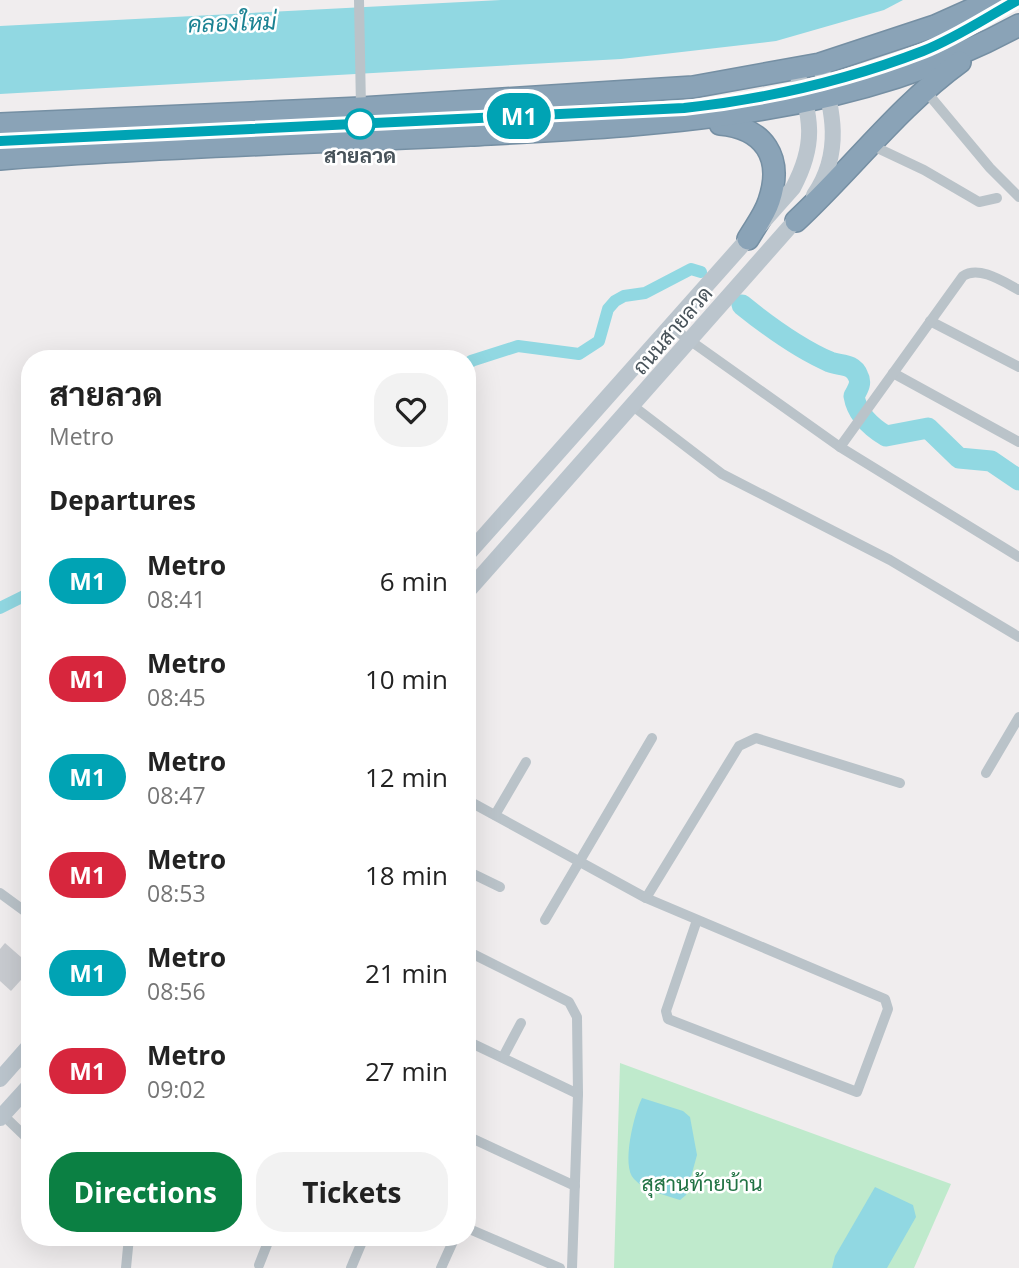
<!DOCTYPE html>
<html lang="en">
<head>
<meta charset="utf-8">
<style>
	body { margin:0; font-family:"Open Sans",Sarabun,sans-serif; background:#f2f2f2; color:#222; height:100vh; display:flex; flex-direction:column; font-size:26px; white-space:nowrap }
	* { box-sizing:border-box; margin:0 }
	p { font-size:23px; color:#767676 }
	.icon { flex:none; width:38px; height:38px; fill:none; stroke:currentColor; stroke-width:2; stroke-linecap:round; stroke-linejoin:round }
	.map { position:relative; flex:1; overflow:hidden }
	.drawer { position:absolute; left:21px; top:350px; width:455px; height:896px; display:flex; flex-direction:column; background:#fff; border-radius:28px; box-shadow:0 7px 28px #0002 }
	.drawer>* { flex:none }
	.badge { padding:0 14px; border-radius:23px; font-size:24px; line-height:46px }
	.map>.badge { position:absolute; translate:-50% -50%; box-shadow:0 0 0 4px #fff }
	h2 { padding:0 28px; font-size:26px; line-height:63px }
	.round { display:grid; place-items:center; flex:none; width:74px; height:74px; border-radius:28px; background:#f2f2f2 }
	.overview { display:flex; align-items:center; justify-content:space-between; height:119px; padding:0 28px }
	h1 { font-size:33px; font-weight:700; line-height:52px }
	.button { display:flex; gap:14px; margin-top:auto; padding:14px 28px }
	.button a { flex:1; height:80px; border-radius:28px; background:#0b8043; color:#fff; font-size:28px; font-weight:700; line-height:80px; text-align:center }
	.button a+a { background:#f2f2f2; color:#222 }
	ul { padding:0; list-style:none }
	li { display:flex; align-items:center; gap:21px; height:98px; padding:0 28px }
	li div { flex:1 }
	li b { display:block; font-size:26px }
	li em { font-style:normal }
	li .badge { min-width:77px; font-weight:700; text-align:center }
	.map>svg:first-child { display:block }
	.green { fill:#bfeacc }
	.water { fill:#91d8e2 }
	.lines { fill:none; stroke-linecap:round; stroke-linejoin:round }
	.canal { stroke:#91d8e2; stroke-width:12 }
	.river { stroke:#91d8e2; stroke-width:21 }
	.building { fill:#c8cbd0 }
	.highway-casing { stroke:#758fa3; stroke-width:24 }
	.street { stroke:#bac3c9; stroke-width:10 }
	.secondary { stroke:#bbc5cd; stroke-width:16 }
	.highway { stroke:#8aa3b7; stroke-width:21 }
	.rail { stroke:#b0b3b7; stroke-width:3.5 }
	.line-casing { stroke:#fff; stroke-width:16 }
	.line { stroke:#00a3b4; stroke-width:10 }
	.stop-dot { fill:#fff; stroke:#00a3b4; stroke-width:3.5 }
	.labels { text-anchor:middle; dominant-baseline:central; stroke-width:5; stroke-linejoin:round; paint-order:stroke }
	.stop-label { font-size:21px; font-weight:bold; fill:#475259; stroke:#fff }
	.street-label { font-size:21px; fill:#475259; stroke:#fff }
	.park-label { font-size:21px; fill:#207243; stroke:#fff }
	.water-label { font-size:23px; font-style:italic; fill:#1a8292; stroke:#fff }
</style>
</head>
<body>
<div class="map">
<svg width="1019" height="1268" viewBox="0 0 1019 1268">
	<rect width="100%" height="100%" fill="#f0edee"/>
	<path class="green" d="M620,1063L951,1184L914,1268H614Z"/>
	<g class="water">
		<path d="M501,0H903L884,10L776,41L621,59L0,94V26Z"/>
		<path d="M642,1098L683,1111L690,1117L697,1155L686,1195L680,1200C665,1195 645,1191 634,1179C621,1166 634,1114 642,1098Z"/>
		<path d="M875,1187L913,1205L916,1217L887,1268H832L835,1256Z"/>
	</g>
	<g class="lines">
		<g class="canal">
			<path d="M467,367L471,361L518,346L579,354L599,341L608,309L615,301L624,296L645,293L691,269L701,272"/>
			<path d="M0,608L30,593"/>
		</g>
		<path class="river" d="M742,305C768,326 800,349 830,362C840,366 853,363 858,376C862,383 858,389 854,396C857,414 871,427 886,436L928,428L959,458L991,461L1019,480"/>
	</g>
	<g class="building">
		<path d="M510,95L512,136L232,149L229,108Z"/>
		<path d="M5,943L30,965V970L11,991L0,981V949Z"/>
	</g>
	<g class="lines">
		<g class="highway-casing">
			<g id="highway">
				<path d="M0,124L361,108L693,87L820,64L935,26L993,0"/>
				<path d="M720,124C764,128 784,157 769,201C765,214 755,227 748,239"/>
				<path d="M0,159C156,147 313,143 470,135C657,125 850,118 1019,25"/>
				<path d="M796,221C852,169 898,107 960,62"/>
			</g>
		</g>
		<g class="street">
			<path d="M359,0L361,108"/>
			<path d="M924,89L990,168L1019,197"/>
			<path d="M871,145L924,170L979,202L997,198"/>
			<path d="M930,321L1019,367"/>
			<path d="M671,327L840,447L1019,557"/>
			<path d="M893,373L1019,442"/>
			<path d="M633,406L722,474L890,560L1019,637"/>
			<path d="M840,447L963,276C979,265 1004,282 1019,290"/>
			<path d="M986,773L1019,717"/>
			<path d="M467,800L646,898L885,999L888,1009L857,1092L668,1019L666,1011L697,920"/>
			<path d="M495,815L526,762"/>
			<path d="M467,871L500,887"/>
			<path d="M0,893L30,915"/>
			<path d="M646,898L739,746L756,738L900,783"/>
			<path d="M545,920L652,738"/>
			<path d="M467,951L569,1002L577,1017L578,1094L572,1268"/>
			<path d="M467,1041L578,1094"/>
			<path d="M503,1057L521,1023"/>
			<path d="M3,1115L30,1141"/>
			<path d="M467,1136L575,1186"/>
			<path d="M467,1228L560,1268"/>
			<path d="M259,1265L270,1237"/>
			<path d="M126,1268L129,1237"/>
			<path d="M351,1268L364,1237"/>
			<path d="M441,1268L455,1237"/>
		</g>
		<g class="secondary">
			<path d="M814,195C843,153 833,110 820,64"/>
			<path d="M467,555L793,188C817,143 811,118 796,70"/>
			<path d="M467,592L801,214"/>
			<path d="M0,1079L30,1045"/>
			<path d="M0,1118L30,1085"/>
		</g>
		<use href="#highway" class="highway"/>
		<path class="rail" d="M0,141L684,108C767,99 845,81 923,51C956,38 987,17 1018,0"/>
	</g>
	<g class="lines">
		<g class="line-casing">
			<path id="line" d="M0,141L684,108C767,99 845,81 923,51C956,38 987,17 1018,0"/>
		</g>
		<use href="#line" class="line"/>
	</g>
	<circle class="stop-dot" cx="360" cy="124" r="14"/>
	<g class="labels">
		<g class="stop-label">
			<text x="360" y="155">สายลวด</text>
		</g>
		<g class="street-label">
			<text transform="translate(672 330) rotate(-49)">ถนนสายลวด</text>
		</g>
		<g class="park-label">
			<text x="702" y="1183">สุสานท้ายบ้าน</text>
		</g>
		<g class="water-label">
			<text transform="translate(232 22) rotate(-2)">คลองใหม่</text>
		</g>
	</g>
</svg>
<b class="badge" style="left:519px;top:116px;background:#00a3b4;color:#fff">M1</b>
<section class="drawer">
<div class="overview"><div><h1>สายลวด</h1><p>Metro</p></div><a class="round"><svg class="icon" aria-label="heart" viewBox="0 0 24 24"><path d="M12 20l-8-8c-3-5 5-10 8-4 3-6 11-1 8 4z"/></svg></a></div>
<h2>Departures</h2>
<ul>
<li><span class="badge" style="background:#00a3b4;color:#fff">M1</span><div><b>Metro</b><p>08:41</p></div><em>6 min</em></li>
<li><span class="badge" style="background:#d7263d;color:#fff">M1</span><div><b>Metro</b><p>08:45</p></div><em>10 min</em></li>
<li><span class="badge" style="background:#00a3b4;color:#fff">M1</span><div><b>Metro</b><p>08:47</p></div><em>12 min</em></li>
<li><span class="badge" style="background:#d7263d;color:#fff">M1</span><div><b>Metro</b><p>08:53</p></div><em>18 min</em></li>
<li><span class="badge" style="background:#00a3b4;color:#fff">M1</span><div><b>Metro</b><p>08:56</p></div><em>21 min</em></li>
<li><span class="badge" style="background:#d7263d;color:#fff">M1</span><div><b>Metro</b><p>09:02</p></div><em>27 min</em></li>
</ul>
<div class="button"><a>Directions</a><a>Tickets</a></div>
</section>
</div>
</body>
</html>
